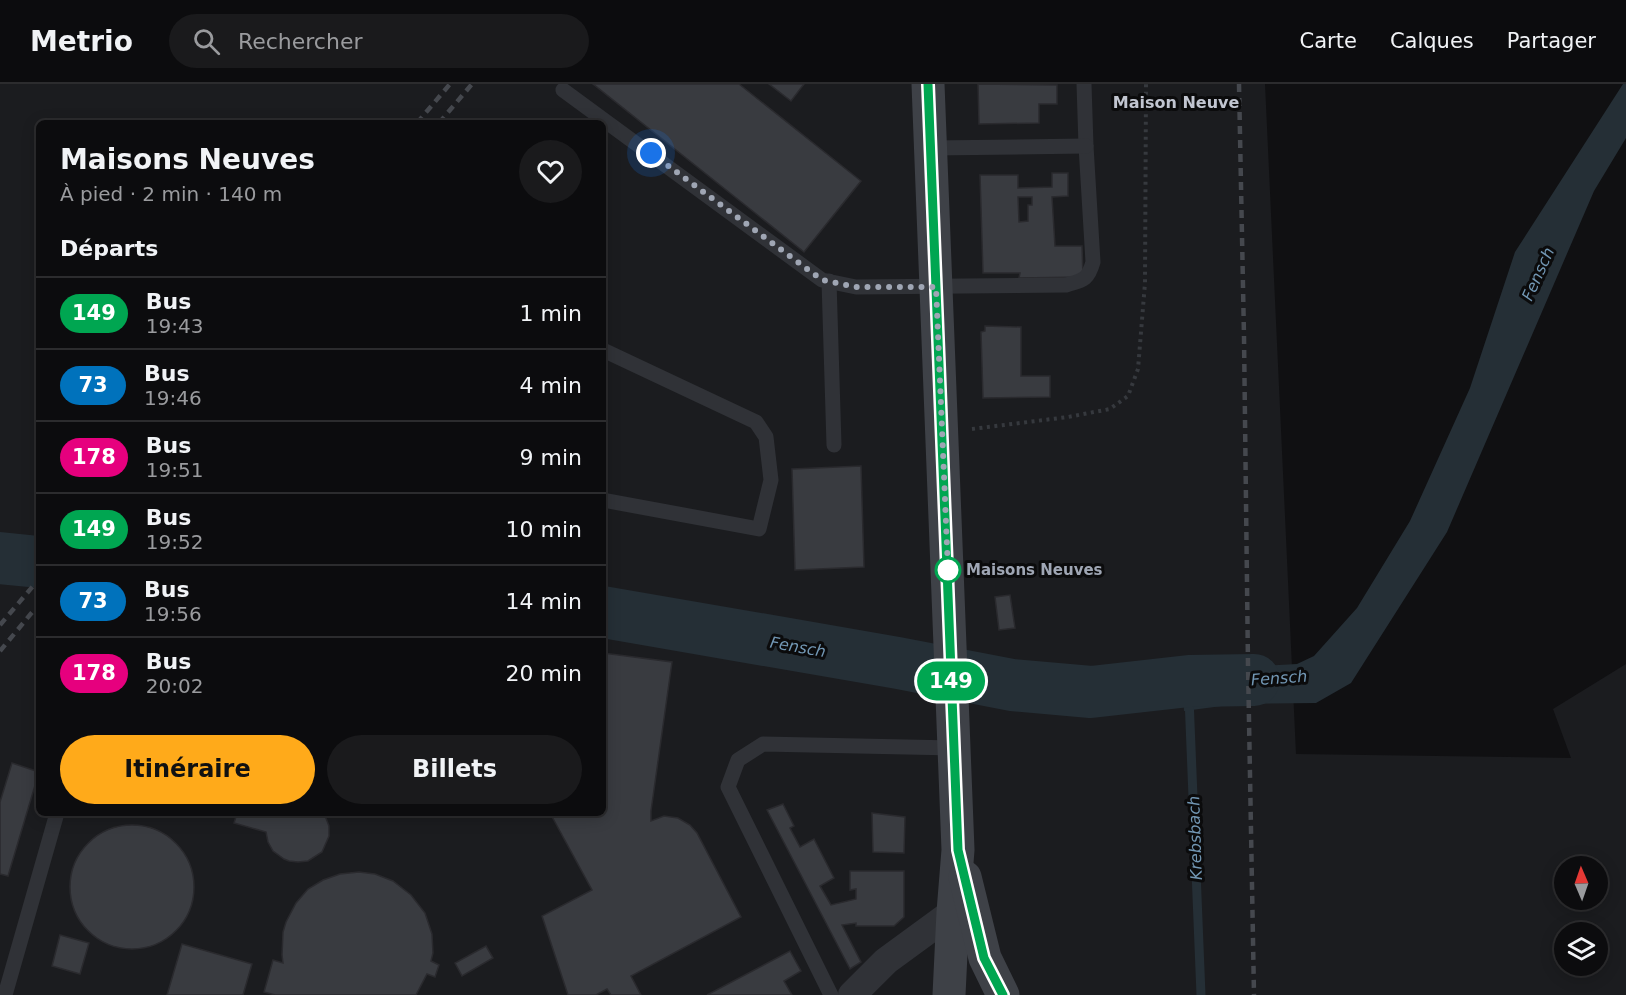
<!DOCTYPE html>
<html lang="fr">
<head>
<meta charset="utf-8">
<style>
	body { margin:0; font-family:"DejaVu Sans",sans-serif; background:#1a1a1c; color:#f1f3f6; height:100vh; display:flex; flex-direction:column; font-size:22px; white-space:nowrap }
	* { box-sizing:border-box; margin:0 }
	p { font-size:20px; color:#9a9b9e }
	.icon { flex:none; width:33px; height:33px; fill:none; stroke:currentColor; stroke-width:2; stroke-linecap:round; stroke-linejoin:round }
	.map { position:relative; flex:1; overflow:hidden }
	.drawer { position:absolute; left:36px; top:36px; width:570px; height:696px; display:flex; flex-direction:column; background:#0c0c0e; border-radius:9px; box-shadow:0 3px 15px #0003,0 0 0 2px #2c2c2e }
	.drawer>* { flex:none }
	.badge { padding:0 12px; border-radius:20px; font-size:21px; line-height:39px }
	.needle { width:39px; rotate:358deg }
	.fabs { position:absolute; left:1554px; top:772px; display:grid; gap:12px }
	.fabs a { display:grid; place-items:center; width:54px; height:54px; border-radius:50%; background:#0c0c0e; box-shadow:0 3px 15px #0003,0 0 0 2px #2c2c2e; font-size:30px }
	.you { position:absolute; width:30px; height:30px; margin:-15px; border:4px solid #fff; border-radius:50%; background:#1a73e8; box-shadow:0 0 0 9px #1a73e833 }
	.map>.badge { position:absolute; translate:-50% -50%; box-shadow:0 0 0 3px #fff }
	h2 { padding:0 24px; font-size:22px; line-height:54px }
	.round { display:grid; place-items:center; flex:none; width:63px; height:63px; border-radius:32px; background:#1a1a1c }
	.summary { display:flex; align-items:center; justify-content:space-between; height:102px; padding:0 24px }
	h1 { font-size:28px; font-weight:800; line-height:45px }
	.primary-button { display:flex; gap:12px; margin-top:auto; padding:12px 24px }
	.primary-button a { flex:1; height:69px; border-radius:36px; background:#ffaa1a; color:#111; font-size:24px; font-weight:800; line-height:69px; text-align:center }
	.primary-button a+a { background:#1a1a1c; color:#f1f3f6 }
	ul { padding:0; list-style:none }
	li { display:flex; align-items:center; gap:18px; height:72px; padding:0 24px; border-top:2px solid #2c2c2e }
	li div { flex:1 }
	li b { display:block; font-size:22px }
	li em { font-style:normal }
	li .badge { min-width:66px; font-weight:700; text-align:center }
	header { display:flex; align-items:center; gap:36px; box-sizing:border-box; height:84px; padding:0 30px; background:#0c0c0e; border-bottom:2px solid #2c2c2e }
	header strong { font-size:28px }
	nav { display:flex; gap:33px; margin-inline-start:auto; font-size:21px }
	.search { width:420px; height:54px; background:#1a1a1c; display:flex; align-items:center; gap:15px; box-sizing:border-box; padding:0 21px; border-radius:33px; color:#9a9b9e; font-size:22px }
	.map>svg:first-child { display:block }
	.built { fill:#1b1c1f; fill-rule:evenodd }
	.water { fill:#252f36 }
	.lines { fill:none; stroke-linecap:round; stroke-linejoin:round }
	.stream { stroke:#252f36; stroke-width:9 }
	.river { stroke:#252f36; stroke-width:52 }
	.building { fill:#393b40; stroke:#2a2a2e; stroke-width:1.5; fill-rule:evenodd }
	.path { stroke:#36393e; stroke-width:4; stroke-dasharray:3 4.5; stroke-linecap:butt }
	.lane { stroke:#303237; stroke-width:15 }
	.street { stroke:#303237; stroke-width:28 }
	.secondary { stroke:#3e4147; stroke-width:33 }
	.rail { stroke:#45484e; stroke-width:4.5; stroke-dasharray:8 6; stroke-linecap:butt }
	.line-casing { stroke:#fff; stroke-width:14 }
	.line { stroke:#00a651; stroke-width:9 }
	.walk { stroke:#9fa6b4; stroke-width:6; stroke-dasharray:0 10.8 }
	.stop-dot { fill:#fff; stroke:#00a651; stroke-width:3 }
	.labels { text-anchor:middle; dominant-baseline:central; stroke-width:6; stroke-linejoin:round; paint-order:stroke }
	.stop-label { font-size:15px; font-weight:bold; fill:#9fa6b4; stroke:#0b0b0c; text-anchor:start }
	.neighbourhood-label { font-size:16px; font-weight:bold; fill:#c1c5d0; stroke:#0b0b0c }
	.water-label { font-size:16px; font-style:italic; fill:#7297b4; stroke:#0b0b0c }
</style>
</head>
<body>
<header>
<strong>Metrio</strong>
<div class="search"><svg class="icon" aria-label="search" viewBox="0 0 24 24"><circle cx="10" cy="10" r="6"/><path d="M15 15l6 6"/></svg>Rechercher</div>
<nav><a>Carte</a><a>Calques</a><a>Partager</a></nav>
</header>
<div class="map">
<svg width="1626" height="911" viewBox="0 0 1626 911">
	<rect width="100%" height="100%" fill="#101012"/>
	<path class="built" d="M0,0H1265L1296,670L1571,674L1553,625L1626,580V911H0ZM39,39H603V729H39ZM1564,783H1598V816H1564ZM1564,849H1598V882H1564Z"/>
	<path class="water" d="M1623,0H1626V54L1594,107L1447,448L1351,599L1316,619L1237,620L1184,627L1181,580L1258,582L1297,580L1314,572L1357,524L1410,437L1470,304L1515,168Z"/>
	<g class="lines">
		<path class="stream" d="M1189,614L1201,911"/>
		<g class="river">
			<path d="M0,474L39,478"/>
			<path d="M603,528L898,579L1012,601L1091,608L1189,597L1254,596"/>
		</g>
	</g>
	<g class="building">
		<path d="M593,0H739L861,97L804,168Z"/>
		<path d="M769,0H804L791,17Z"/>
		<path d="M978,0L1057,1V20H1039V39L979,40Z"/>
		<path d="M1052,89H1068V112L1052,113L1055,162H1082L1083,193L1019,194L1020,189H983L980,91H1018V104L1052,103ZM1018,113H1032V121H1028V137L1019,138Z"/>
		<path d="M985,242L1021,243V292H1050V313L983,314L981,248L985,247Z"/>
		<path d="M861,382L864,483L795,486L792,385Z"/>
		<path d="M1010,511L1015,544L999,546L995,513Z"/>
		<path d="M603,569L672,578L651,727V737L664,732L678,734L690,741L697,749L741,833L631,892L641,911H611L607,905L596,911H568L542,832L592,806L550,729H603Z"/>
		<path d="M12,679L39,688L8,792L0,790V718Z"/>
		<path d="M783,720L794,742L790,744L800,763L814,755L834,794L820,802L831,821L856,815V805L850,806V787H904V833L894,842H856V839L842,841L861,878L850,885L767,726Z"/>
		<path d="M237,729H324L329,742V752L322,768L308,777L298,778L289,777L284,775L273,767L268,758L266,748L234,739Z"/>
		<path d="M872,729L905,733L904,769L873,768Z"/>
		<circle cx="132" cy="803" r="62"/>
		<path d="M359,788L375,790L393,797L411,811L425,829L432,850L433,869L431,877L439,881L435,893L427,890L416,911H275L264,908L273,876L283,879L282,871L283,848L286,838L296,819L308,805L323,796L340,790Z"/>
		<path d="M60,851L89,859L80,890L52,882Z"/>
		<path d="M182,860L252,880L243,911H167Z"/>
		<path d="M486,862L493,874L462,892L455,879Z"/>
		<path d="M790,867L801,887L784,897L792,911H707Z"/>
	</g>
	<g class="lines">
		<path class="path" d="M972,345L1068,333L1110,325L1128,312L1138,285L1145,199L1146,0"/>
		<g class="lane">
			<path d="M563,6L822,196L856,203L1066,201C1083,196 1088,196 1093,178L1086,62L1084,0"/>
			<path d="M931,64L1086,62"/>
			<path d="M829,197L834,361"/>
			<path d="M603,266L756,338L766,353L771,396L759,445L603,416"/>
			<path d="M5,911L57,729"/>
			<path d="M831,911L728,703L738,676L763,660L954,664"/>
		</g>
		<path class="street" d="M852,911L886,877L953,828"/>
		<g class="secondary">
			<path d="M928,0L958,766L953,828L949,911"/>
			<path d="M965,793L985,874L1003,911"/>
		</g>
		<g class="rail">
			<path d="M1239,0L1244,253L1248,581L1254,911"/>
			<path d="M417,39L450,0"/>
			<path d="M439,39L472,0"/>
			<path d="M0,541L39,495"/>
			<path d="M0,567L39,520"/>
		</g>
	</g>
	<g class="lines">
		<g class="line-casing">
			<path id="line" d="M928,0L958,766L984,874L1003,911"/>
		</g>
		<use href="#line" class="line"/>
		<path class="walk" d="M651,69L822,196L856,203H936L948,486"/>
	</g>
	<circle class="stop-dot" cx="948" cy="486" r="12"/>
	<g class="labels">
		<g class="stop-label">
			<text x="966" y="486">Maisons Neuves</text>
		</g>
		<g class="neighbourhood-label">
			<text x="1176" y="18">Maison Neuve</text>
		</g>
		<g class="water-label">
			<text transform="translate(1538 190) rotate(-66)">Fensch</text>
			<text transform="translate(798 563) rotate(10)">Fensch</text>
			<text transform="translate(1279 594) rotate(-4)">Fensch</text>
			<text transform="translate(1195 754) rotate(-92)">Krebsbach</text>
		</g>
	</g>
</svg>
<div class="fabs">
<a><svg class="needle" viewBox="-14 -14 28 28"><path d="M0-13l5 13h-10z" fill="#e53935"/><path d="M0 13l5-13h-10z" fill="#9a9b9e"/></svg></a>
<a><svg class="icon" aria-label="layers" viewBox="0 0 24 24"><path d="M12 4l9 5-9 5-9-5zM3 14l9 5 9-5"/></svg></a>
</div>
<div class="you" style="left:651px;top:69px"></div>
<b class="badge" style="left:951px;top:597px;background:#00a651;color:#fff">149</b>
<section class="drawer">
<div class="summary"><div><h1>Maisons Neuves</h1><p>À pied · 2 min · 140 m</p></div><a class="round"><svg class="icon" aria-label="heart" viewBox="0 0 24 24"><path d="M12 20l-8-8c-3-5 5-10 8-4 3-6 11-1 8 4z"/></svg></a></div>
<h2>Départs</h2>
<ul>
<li><span class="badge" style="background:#00a651;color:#fff">149</span><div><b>Bus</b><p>19:43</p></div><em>1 min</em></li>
<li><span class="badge" style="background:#0072bc;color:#fff">73</span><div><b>Bus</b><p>19:46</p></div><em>4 min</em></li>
<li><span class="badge" style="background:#e6007e;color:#fff">178</span><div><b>Bus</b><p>19:51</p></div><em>9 min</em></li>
<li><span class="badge" style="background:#00a651;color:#fff">149</span><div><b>Bus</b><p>19:52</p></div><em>10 min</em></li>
<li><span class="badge" style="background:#0072bc;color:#fff">73</span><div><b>Bus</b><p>19:56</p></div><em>14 min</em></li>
<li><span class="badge" style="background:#e6007e;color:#fff">178</span><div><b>Bus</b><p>20:02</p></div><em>20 min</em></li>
</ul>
<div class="primary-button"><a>Itinéraire</a><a>Billets</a></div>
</section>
</div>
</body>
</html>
